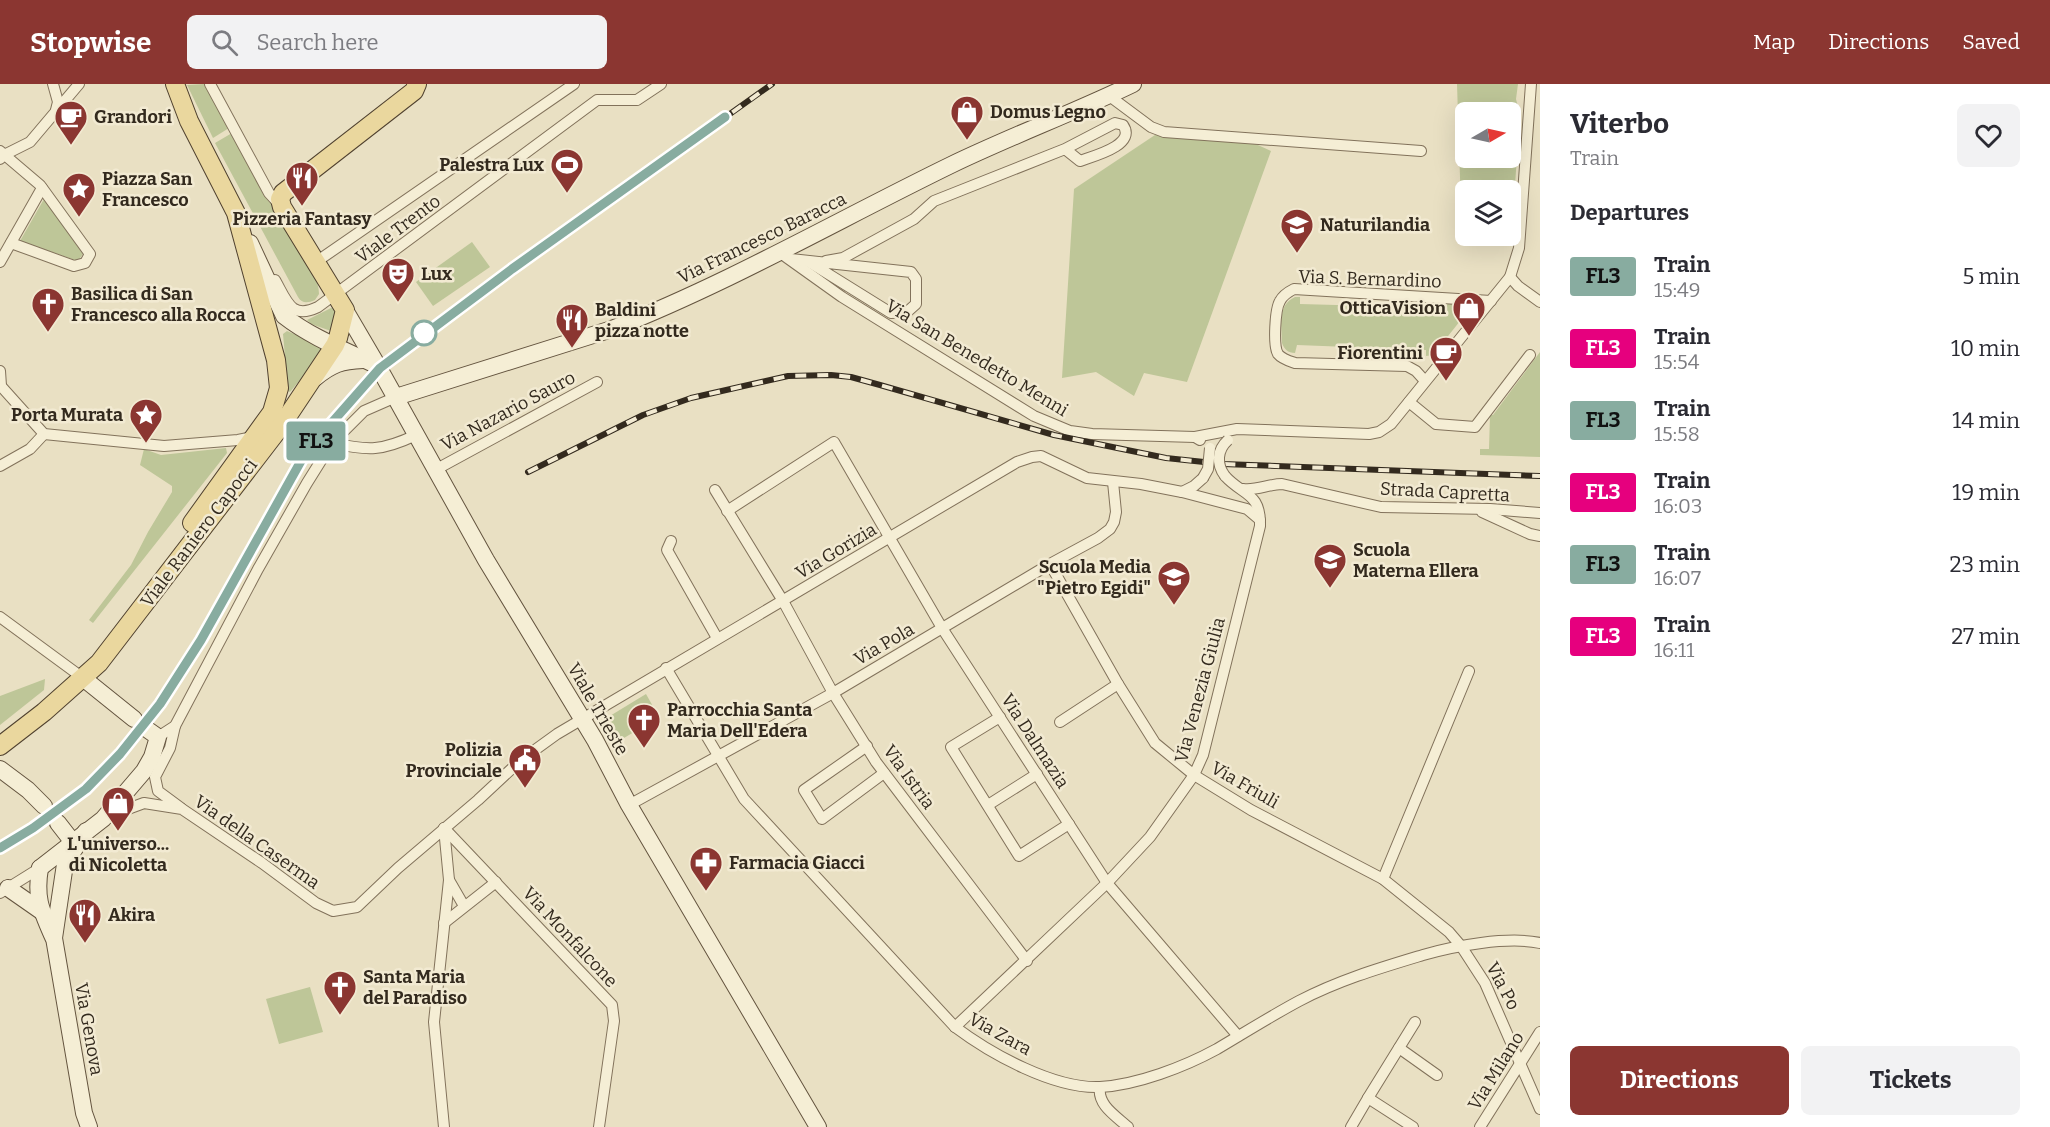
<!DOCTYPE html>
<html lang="en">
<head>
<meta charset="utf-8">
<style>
	body { margin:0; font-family:Bitter,serif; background:#f2f2f3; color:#2b2b33; height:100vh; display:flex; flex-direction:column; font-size:22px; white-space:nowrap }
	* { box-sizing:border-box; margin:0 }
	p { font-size:20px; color:#7c7c81 }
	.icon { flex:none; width:33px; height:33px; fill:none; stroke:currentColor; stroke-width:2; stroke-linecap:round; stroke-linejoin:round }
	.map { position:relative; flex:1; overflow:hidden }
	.details { display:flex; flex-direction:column; background:#fff; width:510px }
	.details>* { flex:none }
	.badge { padding:0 12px; border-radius:4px; font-size:21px; line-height:39px }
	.needle { width:39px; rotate:81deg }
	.buttons { position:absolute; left:1455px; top:18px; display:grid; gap:12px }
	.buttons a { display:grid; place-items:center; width:66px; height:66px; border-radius:9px; background:#fff; box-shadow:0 6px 24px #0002; font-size:30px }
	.map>.badge { position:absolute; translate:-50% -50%; box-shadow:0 0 0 3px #fff }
	h2 { padding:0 30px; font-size:22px; line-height:54px }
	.round { display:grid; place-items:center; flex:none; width:63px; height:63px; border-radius:9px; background:#f2f2f3 }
	.summary { display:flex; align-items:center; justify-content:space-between; height:102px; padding:0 30px }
	h1 { font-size:28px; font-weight:700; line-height:45px }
	.cta { display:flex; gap:12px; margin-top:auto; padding:12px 30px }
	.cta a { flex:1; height:69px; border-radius:9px; background:#8b3631; color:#fff; font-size:24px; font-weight:700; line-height:69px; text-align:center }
	.cta a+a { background:#f2f2f3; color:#2b2b33 }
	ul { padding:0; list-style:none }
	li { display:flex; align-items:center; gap:18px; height:72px; padding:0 30px }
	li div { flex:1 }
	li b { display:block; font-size:22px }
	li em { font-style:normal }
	li .badge { min-width:66px; font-weight:700; text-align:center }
	header { display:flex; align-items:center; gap:36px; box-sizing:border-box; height:84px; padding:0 30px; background:#8b3631; color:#fff }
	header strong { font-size:28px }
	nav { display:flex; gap:33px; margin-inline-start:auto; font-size:21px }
	.search { width:420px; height:54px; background:#f2f2f3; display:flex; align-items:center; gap:15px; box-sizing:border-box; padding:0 21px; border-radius:9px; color:#7c7c81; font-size:22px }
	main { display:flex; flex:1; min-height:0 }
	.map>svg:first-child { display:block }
	.green { fill:#bec698; fill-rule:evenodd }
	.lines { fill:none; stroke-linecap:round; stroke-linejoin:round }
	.minor-casing { stroke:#82725b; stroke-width:12 }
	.secondary-casing { stroke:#64543f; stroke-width:18 }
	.primary-casing { stroke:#50412f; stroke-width:20 }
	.minor { stroke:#f5eed5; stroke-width:10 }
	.secondary { stroke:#f5eed5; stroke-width:16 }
	.primary { stroke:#ead79e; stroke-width:18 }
	.rail-casing { stroke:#332a1e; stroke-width:6 }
	.rail { stroke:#f2ead2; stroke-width:4; stroke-dasharray:11; stroke-linecap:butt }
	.minor-bridge-casing { stroke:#82725b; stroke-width:12; stroke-linecap:butt }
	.minor-bridge { stroke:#f5eed5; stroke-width:10 }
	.line-casing { stroke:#fff; stroke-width:14 }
	.line { stroke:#88aca0; stroke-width:9 }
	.stop-dot { fill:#fff; stroke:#88aca0; stroke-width:3 }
	.labels { text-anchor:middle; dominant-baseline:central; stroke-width:5; stroke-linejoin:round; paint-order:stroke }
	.poi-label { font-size:18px; font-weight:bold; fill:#332a1e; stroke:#f2ead2; text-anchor:start }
	.street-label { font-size:18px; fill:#332a1e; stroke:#f2ead2 }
</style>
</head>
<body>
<header>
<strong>Stopwise</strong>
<div class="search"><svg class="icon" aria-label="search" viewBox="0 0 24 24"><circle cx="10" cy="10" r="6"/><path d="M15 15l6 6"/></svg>Search here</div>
<nav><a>Map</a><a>Directions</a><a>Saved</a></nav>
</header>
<main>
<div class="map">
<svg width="1540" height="1043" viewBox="0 0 1540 1043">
	<rect width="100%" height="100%" fill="#e9e0c3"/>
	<g class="green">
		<path d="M204,0L229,44L213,54L187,1Z"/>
		<path d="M1457,0H1518L1516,15L1520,32L1513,128H1511L1510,106H1466L1465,124H1461ZM1466,28H1510V74H1466Z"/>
		<path d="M232,49L298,167C308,180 319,194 319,210L315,216C308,219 302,220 298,213L215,59Z"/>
		<path d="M1155,51L1247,56L1271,67L1187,298L1144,289L1134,312L1096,288L1062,294L1074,105Z"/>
		<path d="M44,115L83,170L78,177L20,157Z"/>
		<path d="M472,158L490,183L433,222L416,198Z"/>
		<path d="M1295,213H1300V220L1445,224L1449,218L1459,227L1460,237L1433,271L1426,272V266L1297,261L1295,269C1288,269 1284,265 1282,259C1282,241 1277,221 1295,213Z"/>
		<path d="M333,223H334L336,237L331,247L311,240L307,236Z"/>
		<path d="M287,247L323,262L325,266L290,308L288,307L283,250Z"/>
		<path d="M1540,268V373L1480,371V365H1489L1490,331H1493Z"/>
		<path d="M226,364L227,369L93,539L89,536L131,481L148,448L172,408V402L140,381L144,365L161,371Z"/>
		<path d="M45,595L44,606L0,641V612Z"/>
		<path d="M646,610L659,633L614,660L600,638Z"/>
		<path d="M310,903L323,948L279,960L266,915Z"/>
	</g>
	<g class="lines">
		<g class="minor-casing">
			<g id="minor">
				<path d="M53,0L58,18L56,26"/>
				<path d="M210,0L269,109L280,121"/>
				<path d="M1108,11L1151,43L1164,48L1421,67"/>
				<path d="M0,67L40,101L90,170L85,179L74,182L11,159"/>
				<path d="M0,75L4,71L30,58L79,0"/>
				<path d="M779,168L842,213L1034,332L1070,347L1092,350L1195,353L1200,356"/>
				<path d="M791,175L911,188L916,195V220L907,228L891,229L809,178"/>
				<path d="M826,177L843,174L914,135L934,117L1065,65L1080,77C1094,72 1137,61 1123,41L1115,39L1065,65"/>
				<path d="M0,178L42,104"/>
				<path d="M316,178L574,0"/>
				<path d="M1510,193L1518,202L1540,218"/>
				<path d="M275,196C287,217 291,236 318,223L597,16H637L661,0"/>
				<path d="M0,287L1,302"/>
				<path d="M1425,297L1416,287L1407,282L1295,279C1289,277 1282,275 1278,270C1273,262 1275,225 1280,217C1283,211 1288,208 1294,205L1491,217"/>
				<path d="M0,301L44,350L164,362L238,356L253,353"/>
				<path d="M1409,318L1436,340L1475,343L1530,271"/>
				<path d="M1195,353L1237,345L1369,350L1379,348L1391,340L1510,193L1519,164L1531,0"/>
				<path d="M332,359C369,367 382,367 416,351"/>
				<path d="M0,382L30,365L44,350"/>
				<path d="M435,386L597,298"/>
				<path d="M1243,405C1256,407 1269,400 1282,400L1381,423L1490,425L1540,429"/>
				<path d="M715,406L783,517L833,609L876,678L1027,877"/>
				<path d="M1182,408L1194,402L1203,394"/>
				<path d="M727,427L834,358L942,544L1107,799L1238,952"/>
				<path d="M1482,428L1530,450L1540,452"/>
				<path d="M671,457L667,466L717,554"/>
				<path d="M1050,480L1118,600L1155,659L1194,691L1251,726L1383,795L1449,848L1461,862L1485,899L1540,1025"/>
				<path d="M0,533L83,594"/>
				<path d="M666,584L744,715L955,943C991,970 1054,1005 1100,1003C1137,1001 1184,983 1217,965C1244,949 1271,932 1299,917C1339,896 1380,884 1423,871C1454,862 1508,852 1540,859"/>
				<path d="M1000,633L951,663L1019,772L1069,740"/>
				<path d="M1060,638L1118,600"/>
				<path d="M175,642L170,664L155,693L158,707L181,724"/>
				<path d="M158,653L175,642L258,485L307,399L332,359L364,327L396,313"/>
				<path d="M867,662L804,706L822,735L884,689"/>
				<path d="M629,721L833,609L1050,480L1098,454L1110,445L1114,438L1116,428L1113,398"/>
				<path d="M988,721L1037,690"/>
				<path d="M106,733L144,719L182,725L262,779L316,819L333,827L357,823L398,784L478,716L521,676L557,650L1017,378L1032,373L1041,372L1087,394L1141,400L1182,408L1247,425L1260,436"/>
				<path d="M444,744L612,921L614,937L599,1043"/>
				<path d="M444,744L449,796L434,938L444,1043"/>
				<path d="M1383,795L1469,587"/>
				<path d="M449,796L464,822"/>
				<path d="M0,809L40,784"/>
				<path d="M444,839L496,798"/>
				<path d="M955,943L1107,799L1150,753L1194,691L1203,671L1260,442C1261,408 1243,412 1225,392"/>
				<path d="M1399,964L1437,991"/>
				<path d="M1100,1003C1097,1021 1116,1032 1128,1043"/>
				<path d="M1351,1043L1368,1014"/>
				<path d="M1413,1043L1368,1014L1415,938"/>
				<path d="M1480,1043L1540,948"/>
			</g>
		</g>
		<g class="secondary-casing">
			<g id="secondary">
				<path d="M250,159L284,232C312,254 347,267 378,282"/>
				<path d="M345,226L379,284L486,476L595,656L629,721L818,1043"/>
				<path d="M315,294C332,280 341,277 363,276"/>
				<path d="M396,313L612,245C729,199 838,136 951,81C1011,52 1073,29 1133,0"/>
				<path d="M83,594L134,635"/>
				<path d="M0,685L28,706L44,722"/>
				<path d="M58,739L72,757"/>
				<path d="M86,747L65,780L54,854L84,1029L89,1043"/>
				<path d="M40,784L103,735L144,687L152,673L158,653L148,646"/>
				<path d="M40,784C35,814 41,826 53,853"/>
				<path d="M8,804L41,827"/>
			</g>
		</g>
		<g class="primary-casing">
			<g id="primary">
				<path d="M175,0L189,37L236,129L276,276L279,304L272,328L192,439"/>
				<path d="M0,662L44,628L99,579L281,342L335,261L338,254L345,226L282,123L280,115L283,109L414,7L417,0"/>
			</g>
		</g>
		<use href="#minor" class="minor"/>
		<use href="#secondary" class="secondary"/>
		<use href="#primary" class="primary"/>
		<g class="rail-casing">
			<g id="rail">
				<path d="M528,388L643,331L691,314L788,292L831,291L851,293L880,301L1054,351L1166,374L1223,380L1540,392"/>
				<path d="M0,764L33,744L86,705L120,670L160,620L201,556L306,368L379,284L512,185L772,0"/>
			</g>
		</g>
		<use href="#rail" class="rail"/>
		<g class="minor-bridge-casing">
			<g id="minor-bridge">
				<path d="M1225,392C1216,380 1217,366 1228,356"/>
				<path d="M1203,394L1208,385L1210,364"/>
			</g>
		</g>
		<use href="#minor-bridge" class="minor-bridge"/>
	</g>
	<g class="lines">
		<g class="line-casing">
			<path id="line" d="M0,764L33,744L86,705L120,670L160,620L201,556L306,368L380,284L512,185L725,33"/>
		</g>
		<use href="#line" class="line"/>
	</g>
	<defs>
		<g id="shop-pin" transform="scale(1.725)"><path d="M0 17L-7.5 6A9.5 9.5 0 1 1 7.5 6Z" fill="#8b3631" stroke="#f2ead2"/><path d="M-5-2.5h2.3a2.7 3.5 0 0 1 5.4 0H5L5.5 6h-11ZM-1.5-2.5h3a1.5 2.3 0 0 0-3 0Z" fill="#fff"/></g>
		<g id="cafe-pin" transform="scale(1.725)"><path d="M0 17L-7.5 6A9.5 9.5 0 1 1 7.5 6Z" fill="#8b3631" stroke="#f2ead2"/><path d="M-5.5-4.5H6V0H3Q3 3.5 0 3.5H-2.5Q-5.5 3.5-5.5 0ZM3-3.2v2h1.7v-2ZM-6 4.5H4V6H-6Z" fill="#fff"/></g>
		<g id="stadium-pin" transform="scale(1.725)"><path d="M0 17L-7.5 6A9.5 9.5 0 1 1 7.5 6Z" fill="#8b3631" stroke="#f2ead2"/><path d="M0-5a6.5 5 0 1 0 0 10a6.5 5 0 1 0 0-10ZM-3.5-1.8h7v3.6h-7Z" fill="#fff"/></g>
		<g id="restaurant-pin" transform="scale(1.725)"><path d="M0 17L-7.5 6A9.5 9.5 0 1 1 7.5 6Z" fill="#8b3631" stroke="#f2ead2"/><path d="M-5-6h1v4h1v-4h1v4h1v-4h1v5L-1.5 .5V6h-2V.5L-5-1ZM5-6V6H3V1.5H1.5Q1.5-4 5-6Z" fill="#fff"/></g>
		<g id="sight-pin" transform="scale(1.725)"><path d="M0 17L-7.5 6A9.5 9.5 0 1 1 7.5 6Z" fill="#8b3631" stroke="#f2ead2"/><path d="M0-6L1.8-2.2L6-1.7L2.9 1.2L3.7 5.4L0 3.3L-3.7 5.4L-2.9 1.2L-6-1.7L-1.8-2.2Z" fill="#fff"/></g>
		<g id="school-pin" transform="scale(1.725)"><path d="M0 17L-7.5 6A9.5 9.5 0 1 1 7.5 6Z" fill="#8b3631" stroke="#f2ead2"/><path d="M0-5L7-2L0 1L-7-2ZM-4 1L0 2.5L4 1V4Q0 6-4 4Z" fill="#fff"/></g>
		<g id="theatre-pin" transform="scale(1.725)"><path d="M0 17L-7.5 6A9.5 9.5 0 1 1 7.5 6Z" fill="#8b3631" stroke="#f2ead2"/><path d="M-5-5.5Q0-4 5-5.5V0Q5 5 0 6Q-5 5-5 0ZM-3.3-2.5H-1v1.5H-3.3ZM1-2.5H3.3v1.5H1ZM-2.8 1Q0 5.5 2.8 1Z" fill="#fff"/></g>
		<g id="church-pin" transform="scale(1.725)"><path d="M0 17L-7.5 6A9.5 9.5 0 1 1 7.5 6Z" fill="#8b3631" stroke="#f2ead2"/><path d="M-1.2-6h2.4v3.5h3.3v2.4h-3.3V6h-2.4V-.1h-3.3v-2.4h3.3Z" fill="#fff"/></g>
		<g id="civic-pin" transform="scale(1.725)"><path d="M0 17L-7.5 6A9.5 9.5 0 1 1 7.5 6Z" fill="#8b3631" stroke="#f2ead2"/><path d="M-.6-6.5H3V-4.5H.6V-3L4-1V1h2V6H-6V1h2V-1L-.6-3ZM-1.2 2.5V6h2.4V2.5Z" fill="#fff"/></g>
		<g id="pharmacy-pin" transform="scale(1.725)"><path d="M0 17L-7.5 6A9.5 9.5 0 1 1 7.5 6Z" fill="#8b3631" stroke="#f2ead2"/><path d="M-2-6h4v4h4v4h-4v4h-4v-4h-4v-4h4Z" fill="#fff"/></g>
	</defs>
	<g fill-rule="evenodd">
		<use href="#shop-pin" x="967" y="28"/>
		<use href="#cafe-pin" x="71" y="33"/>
		<use href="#stadium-pin" x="567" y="81"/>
		<use href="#restaurant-pin" x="302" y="94"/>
		<use href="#sight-pin" x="79" y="105"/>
		<use href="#school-pin" x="1297" y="141"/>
		<use href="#theatre-pin" x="398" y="190"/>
		<use href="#church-pin" x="48" y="220"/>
		<use href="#shop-pin" x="1469" y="224"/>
		<use href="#restaurant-pin" x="572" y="236"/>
		<use href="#cafe-pin" x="1446" y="269"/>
		<use href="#sight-pin" x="146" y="331"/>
		<use href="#school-pin" x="1330" y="476"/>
		<use href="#school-pin" x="1174" y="493"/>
		<use href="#church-pin" x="644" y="636"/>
		<use href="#civic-pin" x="525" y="676"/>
		<use href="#shop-pin" x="118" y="719"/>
		<use href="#pharmacy-pin" x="706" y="779"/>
		<use href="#restaurant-pin" x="85" y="831"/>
		<use href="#church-pin" x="340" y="903"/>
	</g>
	<circle class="stop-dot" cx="424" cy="249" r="12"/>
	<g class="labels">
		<g class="poi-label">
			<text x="990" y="28">Domus Legno</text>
			<text x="94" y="33">Grandori</text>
			<text x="544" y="81" text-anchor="end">Palestra Lux</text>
			<text x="102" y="95">Piazza San<tspan x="102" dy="21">Francesco</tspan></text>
			<text x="302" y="135" text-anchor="middle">Pizzeria Fantasy</text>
			<text x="1320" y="141">Naturilandia</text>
			<text x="421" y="190">Lux</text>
			<text x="71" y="210">Basilica di San<tspan x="71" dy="21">Francesco alla Rocca</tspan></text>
			<text x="1446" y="224" text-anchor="end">OtticaVision</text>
			<text x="595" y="226">Baldini<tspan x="595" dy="21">pizza notte</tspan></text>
			<text x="1423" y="269" text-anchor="end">Fiorentini</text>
			<text x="123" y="331" text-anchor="end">Porta Murata</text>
			<text x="1353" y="466">Scuola<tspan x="1353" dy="21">Materna Ellera</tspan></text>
			<text x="1151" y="483" text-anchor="end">Scuola Media<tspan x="1151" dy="21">"Pietro Egidi"</tspan></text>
			<text x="667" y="626">Parrocchia Santa<tspan x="667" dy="21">Maria Dell'Edera</tspan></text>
			<text x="502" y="666" text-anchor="end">Polizia<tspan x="502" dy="21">Provinciale</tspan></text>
			<text x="118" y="760" text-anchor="middle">L'universo...<tspan x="118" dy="21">di Nicoletta</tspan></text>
			<text x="729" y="779">Farmacia Giacci</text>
			<text x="108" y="831">Akira</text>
			<text x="363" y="893">Santa Maria<tspan x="363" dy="21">del Paradiso</tspan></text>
		</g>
		<g class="street-label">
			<text transform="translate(398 145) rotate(-37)">Viale Trento</text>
			<text transform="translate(762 154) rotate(-26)">Via Francesco Baracca</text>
			<text transform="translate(1370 195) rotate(2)">Via S. Bernardino</text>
			<text transform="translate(977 274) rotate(31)">Via San Benedetto Menni</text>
			<text transform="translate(508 327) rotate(-28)">Via Nazario Sauro</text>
			<text transform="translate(1445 408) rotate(3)">Strada Capretta</text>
			<text transform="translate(199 449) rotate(-53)">Viale Raniero Capocci</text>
			<text transform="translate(836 467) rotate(-31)">Via Gorizia</text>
			<text transform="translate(884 560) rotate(-30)">Via Pola</text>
			<text transform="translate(1200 606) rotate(-75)">Via Venezia Giulia</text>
			<text transform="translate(598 625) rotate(60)">Viale Trieste</text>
			<text transform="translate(1035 657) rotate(57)">Via Dalmazia</text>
			<text transform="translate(909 693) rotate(54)">Via Istria</text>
			<text transform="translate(1245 701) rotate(30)">Via Friuli</text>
			<text transform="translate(257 758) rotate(35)">Via della Caserma</text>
			<text transform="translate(570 853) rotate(47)">Via Monfalcone</text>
			<text transform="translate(1503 902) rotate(62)">Via Po</text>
			<text transform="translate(89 945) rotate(80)">Via Genova</text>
			<text transform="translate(1000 950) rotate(29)">Via Zara</text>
			<text transform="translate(1496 987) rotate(-58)">Via Milano</text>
		</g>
	</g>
</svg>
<div class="buttons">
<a><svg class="needle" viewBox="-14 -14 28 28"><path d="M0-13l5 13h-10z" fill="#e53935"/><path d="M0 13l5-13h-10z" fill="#7c7c81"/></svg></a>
<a><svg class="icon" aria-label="layers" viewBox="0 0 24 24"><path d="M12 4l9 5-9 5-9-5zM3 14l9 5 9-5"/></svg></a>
</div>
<b class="badge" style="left:316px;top:357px;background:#88aca0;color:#111">FL3</b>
</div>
<section class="details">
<div class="summary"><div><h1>Viterbo</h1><p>Train</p></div><a class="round"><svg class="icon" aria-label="heart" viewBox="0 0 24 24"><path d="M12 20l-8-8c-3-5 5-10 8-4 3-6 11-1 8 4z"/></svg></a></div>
<h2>Departures</h2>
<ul>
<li><span class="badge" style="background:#88aca0;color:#111">FL3</span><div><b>Train</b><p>15:49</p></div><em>5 min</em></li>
<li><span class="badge" style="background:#e6007e;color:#fff">FL3</span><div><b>Train</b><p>15:54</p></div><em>10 min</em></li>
<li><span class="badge" style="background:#88aca0;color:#111">FL3</span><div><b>Train</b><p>15:58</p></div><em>14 min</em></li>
<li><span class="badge" style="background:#e6007e;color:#fff">FL3</span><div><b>Train</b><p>16:03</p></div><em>19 min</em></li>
<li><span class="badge" style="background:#88aca0;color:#111">FL3</span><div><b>Train</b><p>16:07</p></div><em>23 min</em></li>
<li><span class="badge" style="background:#e6007e;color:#fff">FL3</span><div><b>Train</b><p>16:11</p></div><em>27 min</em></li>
</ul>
<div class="cta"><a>Directions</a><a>Tickets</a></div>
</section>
</main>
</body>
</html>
